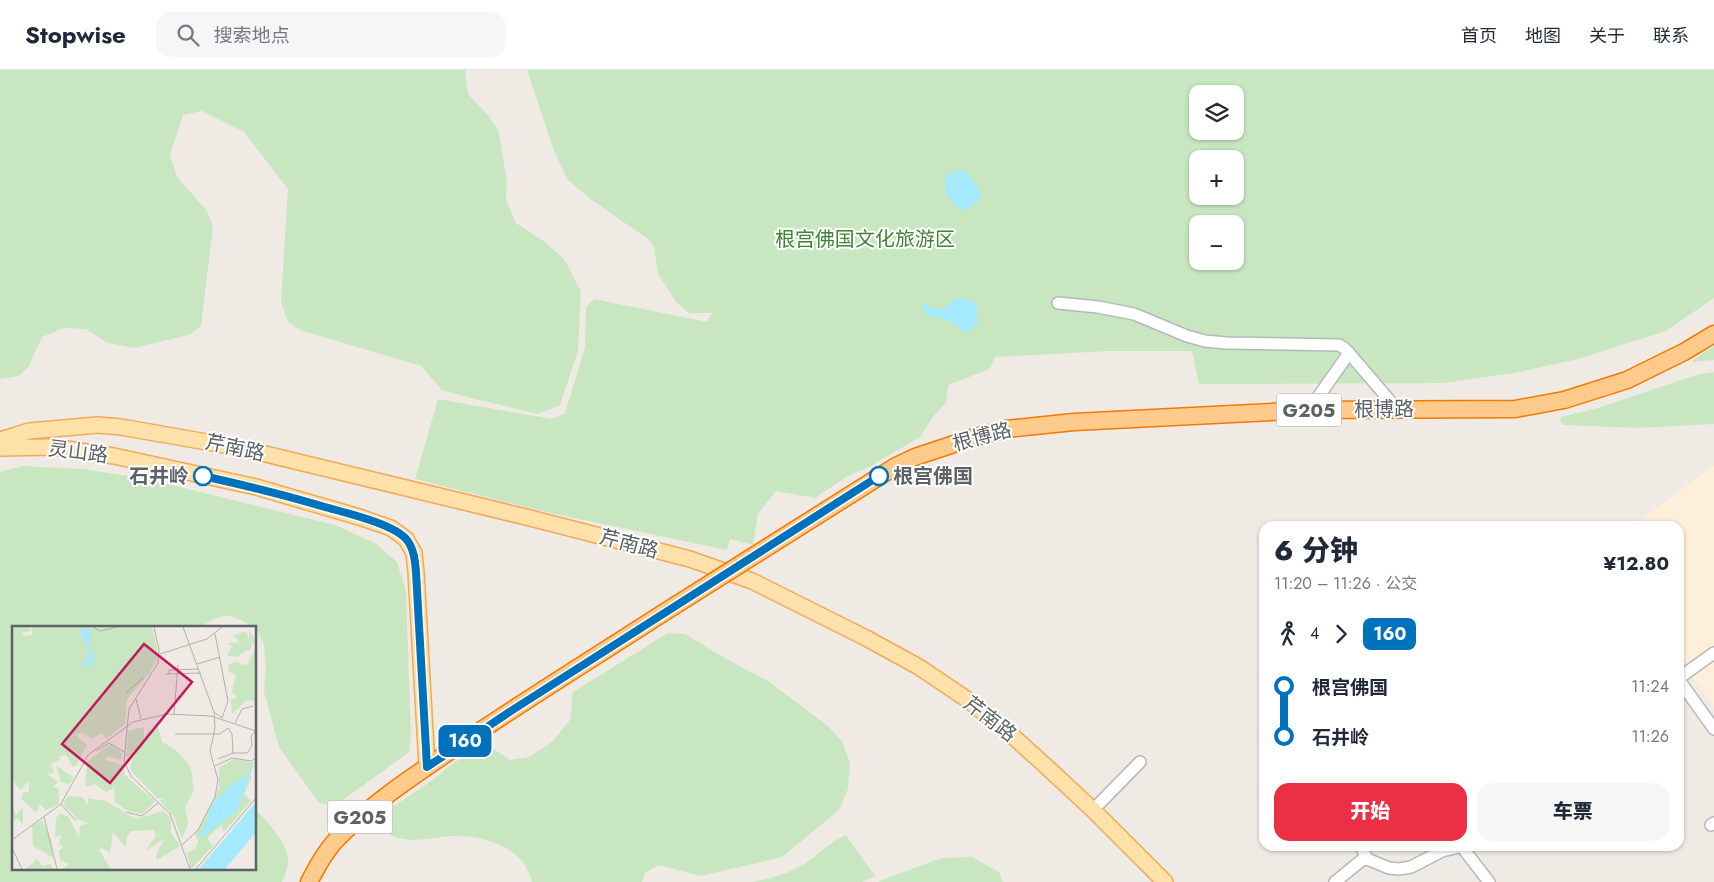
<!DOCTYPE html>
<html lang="zh">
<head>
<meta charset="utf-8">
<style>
	body { margin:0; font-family:Jost,"Noto Sans SC",sans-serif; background:#f6f6f7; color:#1f2937; height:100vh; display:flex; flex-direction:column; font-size:19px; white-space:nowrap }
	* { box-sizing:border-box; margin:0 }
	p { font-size:16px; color:#747a83 }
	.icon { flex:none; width:28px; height:28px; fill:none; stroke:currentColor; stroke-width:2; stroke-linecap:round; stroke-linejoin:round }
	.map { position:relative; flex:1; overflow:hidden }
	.drawer { position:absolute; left:1259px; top:451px; width:425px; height:330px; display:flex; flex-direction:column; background:#fff; border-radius:15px; box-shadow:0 1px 4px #0004 }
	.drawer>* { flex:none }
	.badge { padding:0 10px; border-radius:8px; font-size:18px; line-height:32px }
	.tools { position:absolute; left:1189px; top:15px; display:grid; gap:10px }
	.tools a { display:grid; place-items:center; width:55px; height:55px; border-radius:10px; background:#fff; box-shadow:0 1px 4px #0004; font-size:25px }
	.map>.badge { position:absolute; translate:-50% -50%; box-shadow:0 0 0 2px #fff }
	.legs { display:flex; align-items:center; gap:8px; height:55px; padding:0 15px; font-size:16px }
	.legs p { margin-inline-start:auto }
	.headline { display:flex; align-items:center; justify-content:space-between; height:85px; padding:0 15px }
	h1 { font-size:28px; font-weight:800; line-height:38px }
	.cta { display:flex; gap:10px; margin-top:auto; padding:10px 15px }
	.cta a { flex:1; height:58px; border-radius:15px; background:#eb2f44; color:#fff; font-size:20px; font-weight:800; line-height:58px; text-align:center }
	.cta a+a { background:#f6f6f7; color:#1f2937 }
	ul { padding:0 15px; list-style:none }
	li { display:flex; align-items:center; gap:18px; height:50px; font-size:19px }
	li i { display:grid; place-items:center; width:8px; height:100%; margin:0 6px; background:currentColor }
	li i::after { content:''; width:12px; height:12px; margin:-6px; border:4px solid; border-radius:50%; background:#fff }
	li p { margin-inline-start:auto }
	li:first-child i { background:linear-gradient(#0000 50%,currentColor 0) }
	li:last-child i { background:linear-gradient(currentColor 50%,#0000 0) }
	header { display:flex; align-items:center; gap:30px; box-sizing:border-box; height:70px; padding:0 25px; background:#fff; border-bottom:1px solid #e0e1e3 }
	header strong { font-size:24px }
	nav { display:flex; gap:28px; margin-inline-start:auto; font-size:18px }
	.search { width:350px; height:45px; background:#f6f6f7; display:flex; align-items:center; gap:12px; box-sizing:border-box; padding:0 18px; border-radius:15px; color:#747a83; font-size:19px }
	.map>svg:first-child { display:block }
	.commercial { fill:#feefda }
	.green { fill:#c8e7c1; fill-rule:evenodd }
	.water { fill:#a4e9ff }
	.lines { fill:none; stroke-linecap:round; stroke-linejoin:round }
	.minor-casing { stroke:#b5b8bb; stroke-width:14 }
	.major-casing { stroke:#f2aa5a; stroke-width:18 }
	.highway-casing { stroke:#f37900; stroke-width:19 }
	.minor { stroke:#fff; stroke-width:11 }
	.major { stroke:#ffe1a9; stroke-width:15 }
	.highway { stroke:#fecb8d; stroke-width:16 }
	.highway-bridge-casing { stroke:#f37900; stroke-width:19; stroke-linecap:butt }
	.highway-bridge { stroke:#fecb8d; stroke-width:16 }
	.line-1-casing { stroke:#fff; stroke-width:11 }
	.line-1 { stroke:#0072bc; stroke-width:8 }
	.stop-1-dot { fill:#fff; stroke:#0072bc; stroke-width:2.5 }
	.labels { text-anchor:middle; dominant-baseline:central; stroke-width:4; stroke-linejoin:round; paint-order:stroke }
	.shield { fill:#fff; stroke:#8d9193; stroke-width:1 }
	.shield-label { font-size:19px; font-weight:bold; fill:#5c6265 }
	.park-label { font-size:20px; fill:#408434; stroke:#fff }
	.street-label { font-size:20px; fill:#5c6265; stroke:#fff }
	.stop-label { font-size:20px; font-weight:bold; fill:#5c6265; stroke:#fff; text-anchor:end }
	.inset-road { fill:none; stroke:#b0b0ad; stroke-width:1 }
	.view { fill:#c2185b; fill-opacity:0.15; stroke:#c2185b; stroke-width:2.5 }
	.inset-edge { fill:none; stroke:#5c6265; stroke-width:2.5 }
</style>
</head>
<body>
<header>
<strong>Stopwise</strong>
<div class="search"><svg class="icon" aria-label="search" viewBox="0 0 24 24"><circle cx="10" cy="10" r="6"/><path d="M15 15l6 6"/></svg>搜索地点</div>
<nav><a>首页</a><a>地图</a><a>关于</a><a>联系</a></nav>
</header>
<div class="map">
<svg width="1714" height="812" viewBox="0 0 1714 812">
	<rect width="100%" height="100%" fill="#efebe4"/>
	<path class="commercial" d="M1714,395V636L1679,587V456H1633Z"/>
	<g class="green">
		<path d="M0,0H465L468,24L487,44L498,60L507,110L506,130L516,153L545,172L564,189L581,221L578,281L560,335L538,344L467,327L442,320L421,296L300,260L288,252L281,232L288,119L244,62L202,41L183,45L170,85L177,107L207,141L213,156L201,256L189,265L134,278L108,273L86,259L64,258L42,267L29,296L19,306L0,309Z"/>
		<path d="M527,0H1714V228L1666,261L1578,289L1514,303L1443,313L1199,314L1192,281H1108L995,287L990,299L948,315L946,333L932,348L920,367L871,396L846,407L815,428L776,421L758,444L753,475L730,469L727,480L541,441L415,409L438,329L552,349L565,343L585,278L586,237L594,229L707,252L712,243H689L677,233L658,204L654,177L648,169L593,131L568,110L554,81ZM1198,24H1235V61H1198ZM1198,89H1235V126H1198ZM1198,154H1235V191H1198Z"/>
		<path d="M1714,276V290L1694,292L1692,291Z"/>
		<path d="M1714,302V354L1638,358L1563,355L1560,350L1561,347L1598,338L1696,305Z"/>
		<path d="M23,396L83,399L147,409L335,455L375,473L397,492L406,521L411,668L409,682L346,728L332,735L319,733L279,677L264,622L266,597L264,574L255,557H252C229,542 224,543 200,557H14V798H255V739C267,751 289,774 288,793C288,799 284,807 282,812H0V402Z"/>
		<path d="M668,563L685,564L730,591L768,611L828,656L842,671L850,693L848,719L839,740L782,787L701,806L658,795L645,803L642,812H531L532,810C529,804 526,795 521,790C503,771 476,765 451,766C427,768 401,777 381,758V752L394,736L431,711L455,692L488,675L510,690L529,687L552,672L570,650L573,622Z"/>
		<path d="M846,765L875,806L862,812H751C769,809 788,804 804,794C819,785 829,772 846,765Z"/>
		<path d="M972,787L999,802L1003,812H877L941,788Z"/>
	</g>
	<g class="water">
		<path d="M963,100L967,103L980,120L979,130L965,141C949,133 940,121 948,103Z"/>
		<path d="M962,228L973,232L977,238L978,254L968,262H963C953,249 942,249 927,245L923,239L922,233L924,232L929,237L943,239L955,229Z"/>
	</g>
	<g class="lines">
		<g class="minor-casing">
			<g id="minor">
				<path d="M1058,233L1098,237L1134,244L1187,266L1205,271L1226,273L1339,275L1344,278L1349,283"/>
				<path d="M1309,340L1349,283L1396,338"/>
				<path d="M1679,608L1714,583"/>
				<path d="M1679,610L1714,659"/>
				<path d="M1093,740L1140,692"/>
				<path d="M1711,755L1714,753"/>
				<path d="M1361,776L1367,789"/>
				<path d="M1462,777L1489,812"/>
				<path d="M1335,812L1362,790L1367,789L1389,798L1399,799L1411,797L1442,781L1463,776"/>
			</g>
		</g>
		<g class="major-casing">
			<g id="major">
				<path d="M0,370L29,361L98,355L121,357L241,378L526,447L690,489L752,511L866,568L919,597L968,630L1006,660L1049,699L1093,740L1165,812"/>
				<path d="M0,378L53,377L114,386L256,417L359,447L391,458L406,469L414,483L416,502L427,697"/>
			</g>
		</g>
		<g class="highway-casing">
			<g id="highway">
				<path d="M896,396L915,387L972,368L1006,359L1074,352L1309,340L1515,339L1564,330L1627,310L1684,282L1714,264"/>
				<path d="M309,812C317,797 326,780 338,768C375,730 421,701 465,671C529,628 595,587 660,545"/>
			</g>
		</g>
		<use href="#minor" class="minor"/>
		<use href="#major" class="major"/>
		<use href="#highway" class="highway"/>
		<g class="highway-bridge-casing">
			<path id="highway-bridge" d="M660,545L896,396"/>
		</g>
		<use href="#highway-bridge" class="highway-bridge"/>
	</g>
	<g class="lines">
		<g class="line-1-casing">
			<path id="line-1" d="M203,406C244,415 285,425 325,437C346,443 394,454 407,470C414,479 415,491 416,502L427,697L514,639L879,406"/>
		</g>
		<use href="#line-1" class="line-1"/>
	</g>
	<g class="stop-1-dot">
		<circle cx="203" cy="406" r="9"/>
		<circle cx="879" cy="406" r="9"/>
	</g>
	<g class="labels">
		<g class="shield">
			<rect x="1276.5" y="323.5" width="65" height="33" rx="4"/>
			<rect x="327.5" y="730.5" width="65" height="33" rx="4"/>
		</g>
		<g class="shield-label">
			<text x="1309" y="340">G205</text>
			<text x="360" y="747">G205</text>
		</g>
		<g class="park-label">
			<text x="865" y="169">根宫佛国文化旅游区</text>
		</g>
		<g class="street-label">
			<text x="1384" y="339">根博路</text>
			<text transform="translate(982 367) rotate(-15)">根博路</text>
			<text transform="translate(235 378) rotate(12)">芹南路</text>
			<text transform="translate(78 382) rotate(7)">灵山路</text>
			<text transform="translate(629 474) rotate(15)">芹南路</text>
			<text transform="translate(990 649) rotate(38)">芹南路</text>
		</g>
		<g class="stop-label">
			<text x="189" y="406">石井岭</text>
			<text x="893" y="406" text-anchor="start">根宫佛国</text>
		</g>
	</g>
	<g transform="translate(12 556)">
		<rect width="244" height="244" fill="#efebe4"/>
		<path d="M0,1H19L18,5L9,7L12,10L20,9V1H140L145,23V33L137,48L115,73L113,98L94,113L90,107L79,113L71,107L63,108L75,119L64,140H60L54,129L48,130L47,134L39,138L42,147L35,148L46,156L41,161L47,163V178L34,184L28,178L24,187L9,173L11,167L17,166V154L9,164L0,154ZM237,4L243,14L237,25L234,24L225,31L216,30L217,24L221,21L215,17L228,16L221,10L234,5L237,14ZM244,21V81L242,75L235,74L220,88L219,74L225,72L220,65L224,49L217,45L216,39L225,35L230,39L236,38ZM145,98L150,116L164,124L178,140L180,149L182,165L173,181L176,198L170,213L162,191L148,175L151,173L145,172L120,146L118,142L123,126L114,132L116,105L132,101V115L136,105H140ZM98,118L110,127L109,134L95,130L93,134L111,139L113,149L143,175L130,188L114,184L103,176L102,162L94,166L83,158L73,161L75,136ZM222,133L242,137L237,148L240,151L232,168L239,175L212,206L209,199L195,212L201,220L179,243L172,220L175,227L184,222L186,214L183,209L207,163V141ZM44,139L62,152L57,158L49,156ZM57,170L70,171L76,179V172L94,175L124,193L151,185L159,192V207L168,220L145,234L144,229L152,213L133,225L144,210L142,204L119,205L115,210L114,221L101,206L98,227L90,222L87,224L99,243H50L57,238L48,234L47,224L51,222L47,217L50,209L43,211L44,192L48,188L56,190L67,211L68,200L77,197L65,193L54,181L51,177ZM0,177L4,190L9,182L11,184V199L6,192L0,197ZM30,194L39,214L41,232L21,220L20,200ZM25,233L31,240L38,238L42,243H14Z" fill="#c8e7c1"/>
		<path d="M63,1L79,5L77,25L83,30L78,41L64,39L72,38L77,31L74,15H71L67,2ZM244,133L225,184L187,214L201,177L219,159L236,149ZM244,176V206L213,243H187Z" fill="#a4e9ff"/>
		<path class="inset-road" d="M81,1L88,5L105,1M142,1L147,24L146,37L117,83L112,135L119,150L158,188L178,243M148,28L195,13L210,1M185,38L208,31M154,48L189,47M157,48V44L187,43M114,67L131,52M124,73L129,93M202,86L210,92L216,75L203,8M162,88L166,39M223,97L230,83L241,80M163,108H208L216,102L220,108L221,127M84,125L97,117L112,126M206,133L221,127H235L240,120L239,110L244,105M203,140L220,132L239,135L244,132M49,178L64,195M114,186L130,190L146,177M32,191L45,243M0,214L49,178L76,129L121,96L155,88L199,90L244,105M170,219L186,204L203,171L206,154L198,125L203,102L202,86L171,1M0,222L10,243M184,243L244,172"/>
		<path class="view" d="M132,18L180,56L98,157L50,118Z"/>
		<rect width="244" height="244" class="inset-edge"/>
	</g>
</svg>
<div class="tools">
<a><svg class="icon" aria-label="layers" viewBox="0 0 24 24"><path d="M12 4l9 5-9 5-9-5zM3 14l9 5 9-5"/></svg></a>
<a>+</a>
<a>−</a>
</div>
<b class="badge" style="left:465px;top:671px;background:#0072bc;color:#fff">160</b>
<section class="drawer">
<div class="headline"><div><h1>6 分钟</h1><p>11:20 – 11:26 · 公交</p></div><b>¥12.80</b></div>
<div class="legs"><svg class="icon" aria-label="walk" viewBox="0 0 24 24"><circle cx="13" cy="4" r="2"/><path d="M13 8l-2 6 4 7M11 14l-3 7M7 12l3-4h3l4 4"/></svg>4<svg class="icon" aria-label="forward" viewBox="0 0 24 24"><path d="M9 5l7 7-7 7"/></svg><b class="badge" style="background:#0072bc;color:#fff">160</b></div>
<ul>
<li><i style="color:#0072bc"></i><b>根宫佛国</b><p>11:24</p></li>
<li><i style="color:#0072bc"></i><b>石井岭</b><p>11:26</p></li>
</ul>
<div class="cta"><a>开始</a><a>车票</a></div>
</section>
</div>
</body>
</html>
